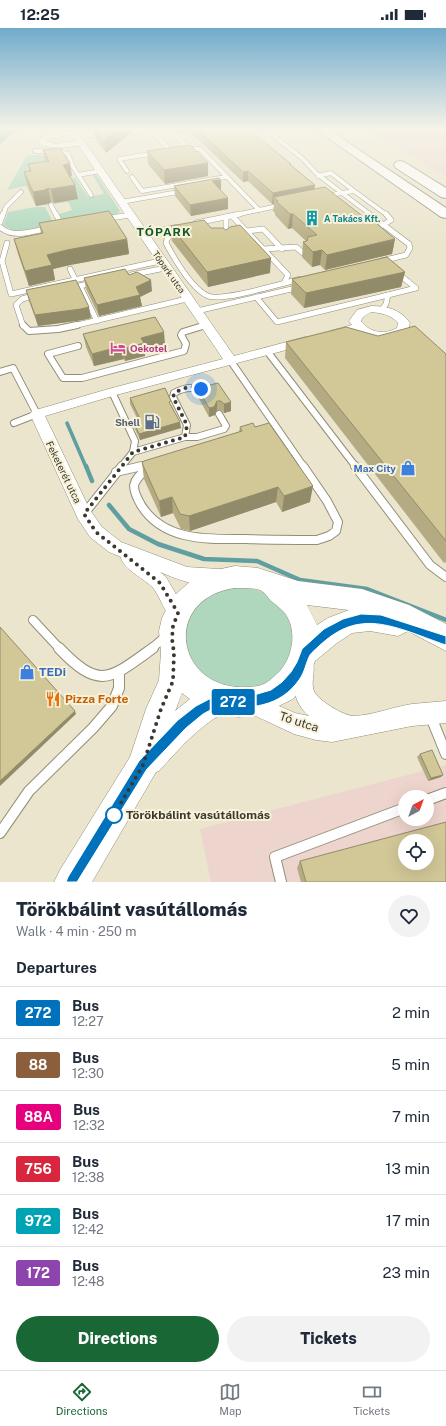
<!DOCTYPE html>
<html lang="en">
<head>
<meta charset="utf-8">
<style>
	body { margin:0; font-family:"Public Sans",sans-serif; background:#f2f2f3; color:#1f2937; height:100vh; display:flex; flex-direction:column; font-size:15px; white-space:nowrap }
	* { box-sizing:border-box; margin:0 }
	p { font-size:13px; color:#747a83 }
	.icon { flex:none; width:22px; height:22px; fill:none; stroke:currentColor; stroke-width:2; stroke-linecap:round; stroke-linejoin:round }
	.map { position:relative; height:854px; overflow:hidden }
	.side { display:flex; flex-direction:column; background:#fff; flex:1 }
	.side>* { flex:none }
	.badge { padding:0 8px; border-radius:3px; font-size:14px; line-height:26px }
	.needle { width:26px; rotate:41deg }
	.controls { position:absolute; left:398px; top:762px; display:grid; gap:8px }
	.controls a { display:grid; place-items:center; width:36px; height:36px; border-radius:50%; background:#fff; box-shadow:0 4px 16px #0002; font-size:20px }
	.you { position:absolute; width:20px; height:20px; margin:-10px; border:3px solid #fff; border-radius:50%; background:#1a73e8; box-shadow:0 0 0 6px #1a73e833 }
	.map>.badge { position:absolute; translate:-50% -50%; box-shadow:0 0 0 2px #fff }
	h2 { padding:0 16px; font-size:15px; line-height:36px }
	.round { display:grid; place-items:center; flex:none; width:42px; height:42px; border-radius:21px; background:#f2f2f3 }
	.headline { display:flex; align-items:center; justify-content:space-between; height:68px; padding:0 16px }
	h1 { font-size:19px; font-weight:800; line-height:30px }
	.cta { display:flex; gap:8px; margin-top:auto; padding:8px 16px }
	.cta a { flex:1; height:46px; border-radius:24px; background:#1a6736; color:#fff; font-size:16px; font-weight:800; line-height:46px; text-align:center }
	.cta a+a { background:#f2f2f3; color:#1f2937 }
	ul { padding:0; list-style:none }
	li { display:flex; align-items:center; gap:12px; height:52px; padding:0 16px; border-top:1px solid #e0e1e3 }
	li div { flex:1 }
	li b { display:block; font-size:15px }
	li em { font-style:normal }
	li .badge { min-width:44px; font-weight:700; text-align:center }
	.status { display:flex; justify-content:space-between; align-items:center; height:28px; padding:0 20px; background:#fff; direction:ltr }
	.status svg { height:11px; fill:currentColor }
	.tab-bar { display:flex; justify-content:space-around; align-items:center; height:56px; border-top:1px solid #e0e1e3; background:#fff; font-size:11px; color:#747a83 }
	.tab-bar a { display:grid; justify-items:center; gap:2px }
	.tab-bar .current { color:#1a6736 }
	.map>svg:first-child { display:block }
	.industrial { fill:#edd4cd; fill-rule:evenodd }
	.green { fill:#aed7bd }
	.water { fill:#5f9ea1 }
	.lines { fill:none; stroke-linecap:round; stroke-linejoin:round }
	.stream-far1 { stroke:#5f9ea1; stroke-width:3.5 }
	.stream { stroke:#5f9ea1; stroke-width:4.5 }
	.service-far4-casing { stroke:#928e77; stroke-width:5 }
	.service-far3-casing { stroke:#928e77; stroke-width:6 }
	.service-far2-casing { stroke:#928e77; stroke-width:8 }
	.service-far1-casing { stroke:#928e77; stroke-width:10 }
	.service-casing { stroke:#928e77; stroke-width:12 }
	.minor-casing { stroke:#928e77; stroke-width:1 }
	.secondary-casing { stroke:#928e77; stroke-width:1 }
	.motorway-casing { stroke:#928e77; stroke-width:2 }
	.service-far4 { stroke:#fff; stroke-width:4 }
	.service-far3 { stroke:#fff; stroke-width:5 }
	.service-far2 { stroke:#fff; stroke-width:6 }
	.service-far1 { stroke:#fff; stroke-width:8 }
	.service { stroke:#fff; stroke-width:10 }
	.minor { fill:#fff; fill-rule:evenodd }
	.secondary { fill:#fff; fill-rule:evenodd }
	.motorway { fill:#fff; fill-rule:evenodd }
	.wall { fill:#b4ab82 }
	.shaded-wall { fill:#928b6a }
	.building { fill:#d1c797; stroke:#928b6a; fill-rule:evenodd }
	.line { fill:#0072bc; stroke:#fff }
	.walk { stroke:#3b392f; stroke-width:4; stroke-dasharray:0 7.2 }
	.stop-dot { fill:#fff; stroke:#0072bc; stroke-width:2 }
	.labels { text-anchor:middle; dominant-baseline:central; stroke-width:4; stroke-linejoin:round; paint-order:stroke }
	.far-culture-label { font-size:9px; font-weight:bold; fill:#0d838f; stroke:#f7f2d9; text-anchor:start }
	.far-street-label { font-size:9px; fill:#3b392f; stroke:#f7f2d9 }
	.hotel-label { font-size:10px; font-weight:bold; fill:#b23c85; stroke:#f7f2d9; text-anchor:start }
	.service-label { font-size:10px; font-weight:bold; fill:#4e5e75; stroke:#f7f2d9; text-anchor:end }
	.shop-label { font-size:10px; font-weight:bold; fill:#366cbe; stroke:#f7f2d9; text-anchor:end }
	.street-label { font-size:10px; fill:#3b392f; stroke:#f7f2d9 }
	.far-district-label { font-size:12px; font-weight:bold; letter-spacing:1px; fill:#11582c; stroke:#f7f2d9 }
	.near-shop-label { font-size:12px; font-weight:bold; fill:#366cbe; stroke:#f7f2d9; text-anchor:start }
	.near-food-label { font-size:12px; font-weight:bold; fill:#c56008; stroke:#f7f2d9; text-anchor:start }
	.near-street-label { font-size:12px; fill:#3b392f; stroke:#f7f2d9 }
	.near-stop-label { font-size:12px; font-weight:bold; fill:#3b392f; stroke:#f7f2d9; text-anchor:start }
</style>
</head>
<body>
<div class="status"><b>12:25</b><svg viewBox="0 0 49 12"><path d="M0 12V9h3v3zM5 12V6h3v6zM10 12V3h3v9zM15 12V0h3v12zM26 1h20v11H26zM47 4h2v5h-2z"/></svg></div>
<div class="map">
<svg width="446" height="854" viewBox="0 0 446 854">
	<rect width="100%" height="100%" fill="#eae5cc"/>
	<g class="industrial">
		<path d="M364,100H446V148L425,136Z"/>
		<path d="M446,737V854H211L200,801ZM405,769H427V791H405ZM405,813H427V835H405Z"/>
	</g>
	<g class="green">
		<path d="M27,127H66L68,131L56,133L54,131L44,132L45,135L34,156L7,162Z"/>
		<path d="M92,146H96L120,183L117,186L72,195L63,194L59,186L72,182L68,174L54,176L51,175L78,171L67,151L75,149L88,169L104,166Z"/>
		<path d="M35,179H45L54,196C37,200 18,208 3,197L8,184Z"/>
		<path d="M234,558L251,560L268,566L281,578L290,593L294,611L291,628L281,644L266,656L247,662L209,654L186,627L185,595L192,580L204,569Z"/>
	</g>
	<path class="water" d="M0,100H19L0,116Z"/>
	<g class="lines">
		<path class="stream-far1" d="M67,395L86,439"/>
		<g class="stream">
			<path d="M86,438L92,453"/>
			<path d="M109,477L129,501L158,516L204,531L257,533L300,552L367,561L446,592"/>
		</g>
		<g class="service-far4-casing">
			<g id="service-far4">
				<path d="M149,100L167,119"/>
				<path d="M168,100L189,120"/>
				<path d="M264,100L303,131L317,146L342,165L326,168"/>
				<path d="M84,102L88,107H94L97,105L93,101"/>
				<path d="M73,104L99,100"/>
				<path d="M135,104L150,102"/>
				<path d="M185,121H200L259,182"/>
				<path d="M35,123L63,124L68,126L72,137L91,167"/>
				<path d="M127,143L119,131L157,125"/>
				<path d="M78,147L100,143"/>
				<path d="M318,148L331,145L354,163"/>
				<path d="M132,149L142,163L226,149"/>
				<path d="M342,165L371,187"/>
				<path d="M342,165L354,163L387,187"/>
				<path d="M121,174L184,163"/>
				<path d="M51,177L56,187"/>
				<path d="M3,187L6,179L21,164"/>
				<path d="M235,187L282,177"/>
			</g>
		</g>
		<g class="service-far3-casing">
			<g id="service-far3">
				<path d="M56,186L62,198"/>
				<path d="M369,186L409,216L410,220L406,227L381,233"/>
				<path d="M232,188L288,247L284,255"/>
				<path d="M226,189V211"/>
				<path d="M104,191L130,187"/>
				<path d="M0,194L3,186"/>
				<path d="M196,195L240,186"/>
				<path d="M383,197L391,192L386,186"/>
				<path d="M0,199C13,211 34,203 49,200"/>
				<path d="M178,200L167,211L166,215C174,230 192,261 208,268C222,274 283,255 301,251"/>
				<path d="M247,203L263,201L282,221"/>
				<path d="M143,206L178,199"/>
				<path d="M7,215L2,233L11,266L160,233"/>
				<path d="M264,221L296,219L303,225"/>
				<path d="M70,241L75,251"/>
				<path d="M131,247L165,240"/>
				<path d="M80,258L97,293"/>
				<path d="M70,260L93,255"/>
				<path d="M256,269L277,294L388,267"/>
				<path d="M382,281L386,276L388,267L416,260L396,244"/>
				<path d="M197,283L300,259"/>
				<path d="M23,298L16,277L22,271L36,267"/>
				<path d="M73,298L187,271"/>
				<path d="M204,298L206,297"/>
			</g>
		</g>
		<g class="service-far2-casing">
			<g id="service-far2">
				<path d="M23,297L29,303L58,301L77,297"/>
				<path d="M78,318L48,326L63,350H82L184,323L186,316L181,307L183,304L206,297"/>
				<path d="M267,323L356,439"/>
				<path d="M230,332L304,439"/>
				<path d="M0,344L13,340L37,386L14,395"/>
				<path d="M112,364L135,413L133,424L121,439"/>
				<path d="M185,409H197L224,401L226,398L219,386"/>
				<path d="M133,424L185,409L187,397L173,369L174,365C185,359 196,357 206,366"/>
				<path d="M138,439L147,437"/>
				<path d="M148,439L149,438"/>
			</g>
		</g>
		<g class="service-far1-casing">
			<g id="service-far1">
				<path d="M149,438C133,454 129,456 141,477C164,514 208,511 246,511C270,512 293,512 317,512L329,508L336,503L338,494L327,473L303,438"/>
				<path d="M355,438L430,537L446,549"/>
				<path d="M116,444L142,438"/>
				<path d="M84,486L122,438"/>
				<path d="M33,592L60,621"/>
				<path d="M151,621L166,608"/>
			</g>
		</g>
		<g class="service-casing">
			<g id="service">
				<path d="M59,620C100,663 110,651 153,620"/>
				<path d="M431,689L446,726"/>
				<path d="M427,772L446,765"/>
				<path d="M0,805L29,763L93,700L112,678L119,660V644"/>
				<path d="M281,854L275,829L405,780"/>
			</g>
		</g>
		<g class="minor-casing">
			<g id="minor">
				<path d="M74,103H77L84,113L234,328L305,309L309,310L311,313L309,316L116,367L45,388L90,482L102,499L121,514L187,539L219,541L225,543L228,549L225,555C204,562 179,552 160,544L166,549L187,585L185,591L178,594C165,589 162,572 154,561C146,551 122,541 121,529L109,524L90,509L78,491L30,386L32,383L112,360L223,331L79,118L56,120L40,117L38,113L45,106ZM72,107L76,113L56,116L46,113L50,110Z"/>
				<path d="M371,278C387,278 400,281 410,295L407,305C392,313 371,315 357,303L334,310L330,309L328,306L330,303L352,297L349,293L357,282ZM371,284C382,285 391,287 398,295L397,300C384,307 370,305 361,293L363,289Z"/>
				<path d="M305,629L312,632C317,643 309,655 315,665C321,674 344,688 354,688C374,687 393,679 412,676C423,675 435,674 446,673V695L412,698L332,714L316,712L294,706L243,682L240,675L243,668L250,665L295,685L309,688C292,674 290,651 298,632Z"/>
			</g>
		</g>
		<g class="secondary-casing">
			<path id="secondary" d="M235,538L258,540L298,553L362,561L409,577L446,596V623L408,603L398,608L370,603L352,605L337,615L315,633L308,653L293,671L262,686L238,689L223,685C197,700 179,721 159,743L156,744L92,854H54L60,842L130,729L146,681L159,652L161,624L159,603L162,590L169,576L176,566L193,551L212,543ZM235,560C242,560 255,559 262,563C265,565 268,569 270,572C275,576 280,580 284,584C298,601 293,628 280,643C274,649 267,656 258,658C177,672 157,571 235,560ZM307,577L349,582L328,590L317,597ZM182,665L190,671L175,683L176,681Z"/>
		</g>
		<g class="motorway-casing">
			<g id="motorway">
				<path d="M314,100H326L446,180V190L441,189Z"/>
				<path d="M400,133L404,134L446,160V170L441,169L396,140L394,137L396,134Z"/>
			</g>
		</g>
		<use href="#service-far4" class="service-far4"/>
		<use href="#service-far3" class="service-far3"/>
		<use href="#service-far2" class="service-far2"/>
		<use href="#service-far1" class="service-far1"/>
		<use href="#service" class="service"/>
		<use href="#minor" class="minor"/>
		<use href="#secondary" class="secondary"/>
		<use href="#motorway" class="motorway"/>
	</g>
	<g class="wall">
		<path d="M93,100H131L132,104L106,125L95,110Z"/>
		<path d="M173,100H247L315,157L314,162L373,196L395,211L392,226L325,242L320,237L312,239L302,229L303,214L306,213L292,200L288,201L275,187V185L273,183L274,176H272L248,153L243,154L187,101L181,107Z"/>
		<path d="M43,122L72,148L70,149L78,171L54,175L51,174L48,176L36,178L27,158L24,144H30L28,136L45,134Z"/>
		<path d="M147,123L208,148L165,156L148,136Z"/>
		<path d="M221,152V162H220L228,181L191,188L175,168L174,158Z"/>
		<path d="M39,195L127,211L129,226L70,237L53,241L55,252L29,258L18,226L14,211L41,205Z"/>
		<path d="M171,198L211,200L270,245L208,259L172,213Z"/>
		<path d="M405,244L401,259L304,280L291,266L292,251Z"/>
		<path d="M129,247L152,263L140,269L142,278L99,288L86,261L84,250Z"/>
		<path d="M26,262L91,290L83,292L38,298L29,273Z"/>
		<path d="M83,306L165,316L145,322V328L125,333L124,331L94,338L86,319Z"/>
		<path d="M286,314L446,326V534L444,535L285,330Z"/>
		<path d="M210,357L231,383L224,385L221,382H217L215,387L209,389L198,369V361L204,363H207Z"/>
		<path d="M130,370L172,378L181,400L140,412L134,399L133,393L138,392L130,376Z"/>
		<path d="M240,399L310,474L282,484L276,474L190,503L181,501L173,485L161,489L144,451L142,435L239,404Z"/>
		<path d="M420,726L441,749L428,753L417,729Z"/>
		<path d="M300,833L446,854H301L297,840Z"/>
	</g>
	<g class="shaded-wall">
		<path d="M120,100H131L132,104L106,125L104,112Z"/>
		<path d="M181,100H187V101L181,107Z"/>
		<path d="M70,135L72,148L66,150L63,137Z"/>
		<path d="M208,135V148L165,156L164,142Z"/>
		<path d="M248,143V153L243,154V144Z"/>
		<path d="M221,152V162L212,164V153Z"/>
		<path d="M75,157L78,171L54,175L51,161Z"/>
		<path d="M315,157L313,167L278,173L274,169V176H272L273,165Z"/>
		<path d="M48,160L51,174L48,176L36,178L33,164Z"/>
		<path d="M228,170V181L191,188L190,177Z"/>
		<path d="M290,186H293L292,200L288,201Z"/>
		<path d="M127,211L129,226L70,237L53,241L55,252L29,258L25,243L47,227L67,222Z"/>
		<path d="M395,211L392,226L325,242L327,227Z"/>
		<path d="M322,222L320,237L312,239L313,224Z"/>
		<path d="M271,230L270,245L208,259L207,244Z"/>
		<path d="M405,244L401,259L304,280L306,265Z"/>
		<path d="M151,252L152,263L140,269L142,278L99,288L97,277Z"/>
		<path d="M89,279L91,290L83,292L38,298L35,287Z"/>
		<path d="M164,304L165,316L145,322V328L125,333L123,321L141,310Z"/>
		<path d="M122,318L124,331L94,338L92,326Z"/>
		<path d="M217,373V382L215,387L209,389V380Z"/>
		<path d="M231,374V383L224,385V376Z"/>
		<path d="M180,394L181,400L140,412L139,406Z"/>
		<path d="M313,458L310,474L282,484L284,468Z"/>
		<path d="M278,459L276,474L190,503L189,488Z"/>
		<path d="M172,469L173,485L161,489L159,473Z"/>
		<path d="M75,683L76,686L0,758V753Z"/>
		<path d="M443,747L441,749L428,753L431,750Z"/>
	</g>
	<g class="building">
		<path d="M94,100H120L104,112Z"/>
		<path d="M196,100H247L291,136H289L315,157L273,165L248,143L243,144Z"/>
		<path d="M190,117L208,135L164,142L147,123Z"/>
		<path d="M60,120L70,135L63,137L75,157L51,161L48,160L45,162L33,164L24,144L31,143L28,136L49,133L43,122Z"/>
		<path d="M219,150L221,152L212,153L228,170L190,177L174,158Z"/>
		<path d="M325,159L373,196L376,195L395,211L327,227L322,222L313,224L303,214L307,213L308,209L317,207L293,186H290L276,173H278L274,169Z"/>
		<path d="M109,183L127,211L67,222L47,227L52,237L25,243L14,211L43,205L39,195Z"/>
		<path d="M204,192L211,200H223L226,202L230,199L240,197L271,230L207,244L171,198Z"/>
		<path d="M387,229L405,244L306,265L292,251Z"/>
		<path d="M125,241L129,247L137,244L151,252L136,259L140,267L97,277L84,250Z"/>
		<path d="M76,252L89,279L81,281L35,287L26,262Z"/>
		<path d="M155,289L164,304L141,310L144,315L123,321L122,318L92,326L83,306Z"/>
		<path d="M415,298L446,326V513L286,314L346,299L378,308Z"/>
		<path d="M218,355L231,374L224,376L221,373H217L214,379L209,380L198,361L201,360L204,363H207L210,357Z"/>
		<path d="M165,360L171,373L169,374L180,394L139,406L133,393L140,391L130,370Z"/>
		<path d="M253,395L255,399L269,395L313,458L284,468L278,459L189,488L180,486L172,469L159,473L142,435L144,433L242,403L240,399Z"/>
		<path d="M0,599L75,683L0,753Z"/>
		<path d="M432,722L443,747L431,750L420,726Z"/>
		<path d="M446,794V854H306L300,833ZM405,813H427V835H405Z"/>
	</g>
	<linearGradient id="sky" x2="0" y2="1"><stop stop-color="#71abcc"/><stop offset="0.46" stop-color="#f6f3e8"/><stop offset="1" stop-color="#f6f3e8" stop-opacity="0"/></linearGradient>
	<rect width="446" height="219" fill="url(#sky)"/>
	<path class="line" d="M361,586L381,587L446,608V617C421,609 387,592 361,596C344,598 331,607 319,618C316,621 312,624 310,627C306,634 305,644 299,652C280,679 250,682 220,677L203,686L186,700L147,741L77,854H66L68,849L139,733L178,692L196,678L219,666L238,669H247L271,662L282,654L291,644L297,634L302,621L324,601L343,591Z"/>
	<g class="lines">
		<path class="walk" d="M114,787L143,737L161,681L173,653L174,625L172,611L173,598L178,585L160,555L96,504L84,486L133,424L185,409L187,397L173,369C176,360 193,357 201,361"/>
	</g>
	<defs>
		<g id="building-bare" transform="scale(1.2)"><path d="M-4-6H4V6H1V3H-1V6H-4ZM-2.5-4.3h1.7v1.8h-1.7ZM.8-4.3h1.7v1.8H.8ZM-2.5-1h1.7V.8h-1.7ZM.8-1h1.7V.8H.8Z" fill="#0f9aa8" stroke="#f7f2d9" stroke-width="2.5" paint-order="stroke"/></g>
		<g id="hotel-bare" transform="scale(1.2)"><path d="M-6-4.5h1.5V1H6V5H4.5V3h-9V5H-6ZM-4 0a1.8 1.8 0 1 1 3.6 0ZM.5 0V-2.5h3Q6-2.5 6 0Z" fill="#d1479c" stroke="#f7f2d9" stroke-width="2.5" paint-order="stroke"/></g>
		<g id="fuel-bare" transform="scale(1.2)"><path d="M-5.5-6h7V0h2V4h1.3V-2.5L3-4.5l.8-.8L6-3V5H2.5V1h-1V6h-7ZM-4.2-4.7v3.2H.2V-4.7Z" fill="#5c6f8a" stroke="#f7f2d9" stroke-width="2.5" paint-order="stroke"/></g>
		<g id="shop-bare" transform="scale(1.2)"><path d="M-5-2.5h2.3a2.7 3.5 0 0 1 5.4 0H5L5.5 6h-11ZM-1.5-2.5h3a1.5 2.3 0 0 0-3 0Z" fill="#3f7fe0" stroke="#f7f2d9" stroke-width="2.5" paint-order="stroke"/></g>
		<g id="restaurant-bare" transform="scale(1.2)"><path d="M-5-6h1v4h1v-4h1v4h1v-4h1v5L-1.5 .5V6h-2V.5L-5-1ZM5-6V6H3V1.5H1.5Q1.5-4 5-6Z" fill="#e8710a" stroke="#f7f2d9" stroke-width="2.5" paint-order="stroke"/></g>
	</defs>
	<g fill-rule="evenodd">
		<use href="#building-bare" x="312" y="190"/>
		<use href="#hotel-bare" x="118" y="320"/>
		<use href="#fuel-bare" x="152" y="394"/>
		<use href="#shop-bare" x="408" y="440"/>
		<use href="#shop-bare" x="27" y="644"/>
		<use href="#restaurant-bare" x="53" y="671"/>
	</g>
	<circle class="stop-dot" cx="114" cy="787" r="8"/>
	<g class="labels">
		<g class="far-culture-label">
			<text x="324" y="190">A Takács Kft.</text>
		</g>
		<g class="far-street-label">
			<text transform="translate(169 244) rotate(55)">Tópark utca</text>
		</g>
		<g class="hotel-label">
			<text x="130" y="320">Oekotel</text>
		</g>
		<g class="service-label">
			<text x="140" y="394">Shell</text>
		</g>
		<g class="shop-label">
			<text x="396" y="440">Max City</text>
		</g>
		<g class="street-label">
			<text transform="translate(64 444) rotate(64)">Feketerét utca</text>
		</g>
		<g class="far-district-label">
			<text x="164" y="204">TÓPARK</text>
		</g>
		<g class="near-shop-label">
			<text x="39" y="644">TEDi</text>
		</g>
		<g class="near-food-label">
			<text x="65" y="671">Pizza Forte</text>
		</g>
		<g class="near-street-label">
			<text transform="translate(299 694) rotate(18)">Tó utca</text>
		</g>
		<g class="near-stop-label">
			<text x="126" y="787">Törökbálint vasútállomás</text>
		</g>
	</g>
</svg>
<div class="controls">
<a><svg class="needle" viewBox="-14 -14 28 28"><path d="M0-13l5 13h-10z" fill="#e53935"/><path d="M0 13l5-13h-10z" fill="#747a83"/></svg></a>
<a><svg class="icon" aria-label="locate" viewBox="0 0 24 24"><circle cx="12" cy="12" r="6"/><path d="M12 2v4M12 18v4M2 12h4M18 12h4"/></svg></a>
</div>
<div class="you" style="left:201px;top:361px"></div>
<b class="badge" style="left:233px;top:674px;background:#0072bc;color:#fff">272</b>
</div>
<section class="side">
<div class="headline"><div><h1>Törökbálint vasútállomás</h1><p>Walk · 4 min · 250 m</p></div><a class="round"><svg class="icon" aria-label="heart" viewBox="0 0 24 24"><path d="M12 20l-8-8c-3-5 5-10 8-4 3-6 11-1 8 4z"/></svg></a></div>
<h2>Departures</h2>
<ul>
<li><span class="badge" style="background:#0072bc;color:#fff">272</span><div><b>Bus</b><p>12:27</p></div><em>2 min</em></li>
<li><span class="badge" style="background:#8b5e3c;color:#fff">88</span><div><b>Bus</b><p>12:30</p></div><em>5 min</em></li>
<li><span class="badge" style="background:#e6007e;color:#fff">88A</span><div><b>Bus</b><p>12:32</p></div><em>7 min</em></li>
<li><span class="badge" style="background:#d7263d;color:#fff">756</span><div><b>Bus</b><p>12:38</p></div><em>13 min</em></li>
<li><span class="badge" style="background:#00a3b4;color:#fff">972</span><div><b>Bus</b><p>12:42</p></div><em>17 min</em></li>
<li><span class="badge" style="background:#8e44ad;color:#fff">172</span><div><b>Bus</b><p>12:48</p></div><em>23 min</em></li>
</ul>
<div class="cta"><a>Directions</a><a>Tickets</a></div>
</section>
<nav class="tab-bar">
<a class="current"><svg class="icon" aria-label="directions" viewBox="0 0 24 24"><path d="M12 3l9 9-9 9-9-9zM9 14v-3h6M13 9l2 2-2 2"/></svg>Directions</a>
<a><svg class="icon" aria-label="map" viewBox="0 0 24 24"><path d="M3 6l6-2 6 2 6-2v14l-6 2-6-2-6 2zM9 4v14M15 6v14"/></svg>Map</a>
<a><svg class="icon" aria-label="tickets" viewBox="0 0 24 24"><path d="M3 7h18v10H3zM15 7v10"/></svg>Tickets</a>
</nav>
</body>
</html>
